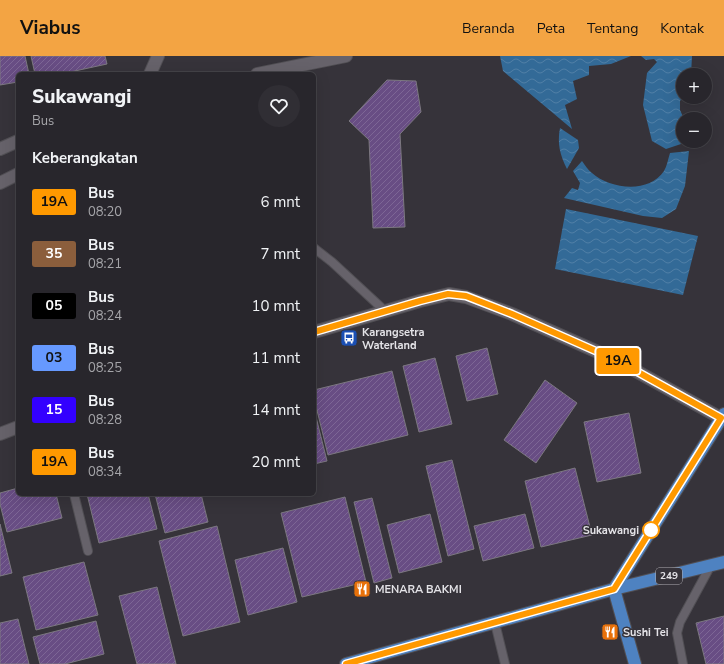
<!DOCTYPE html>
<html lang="id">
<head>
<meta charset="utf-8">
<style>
	body { margin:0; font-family:"Nunito Sans",sans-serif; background:#302e34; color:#f1f3f6; height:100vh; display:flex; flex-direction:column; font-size:15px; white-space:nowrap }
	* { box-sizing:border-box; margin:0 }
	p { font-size:13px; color:#a5a5a9 }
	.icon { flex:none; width:22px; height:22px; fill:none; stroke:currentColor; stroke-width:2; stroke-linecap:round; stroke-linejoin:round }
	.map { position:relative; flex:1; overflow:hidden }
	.details { position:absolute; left:16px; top:16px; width:300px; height:424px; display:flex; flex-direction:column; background:#28262c; border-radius:6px; box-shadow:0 4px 16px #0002,0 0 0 1px #444348 }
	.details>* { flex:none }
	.badge { padding:0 8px; border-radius:3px; font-size:14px; line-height:26px }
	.controls { position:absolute; left:676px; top:12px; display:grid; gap:8px }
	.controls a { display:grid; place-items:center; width:36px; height:36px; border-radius:50%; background:#28262c; box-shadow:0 4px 16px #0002,0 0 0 1px #444348; font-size:20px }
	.map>.badge { position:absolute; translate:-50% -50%; box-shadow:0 0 0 2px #fff }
	h2 { padding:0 16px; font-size:15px; line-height:36px }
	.round { display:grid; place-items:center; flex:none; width:42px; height:42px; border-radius:21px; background:#302e34 }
	.overview { display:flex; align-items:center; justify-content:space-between; height:68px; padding:0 16px }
	h1 { font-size:19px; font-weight:800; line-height:30px }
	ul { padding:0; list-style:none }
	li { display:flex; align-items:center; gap:12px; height:52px; padding:0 16px }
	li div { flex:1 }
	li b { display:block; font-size:15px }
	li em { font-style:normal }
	li .badge { min-width:44px; font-weight:700; text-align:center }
	header { display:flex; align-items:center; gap:24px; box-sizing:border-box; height:56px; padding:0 20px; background:#f3a443; color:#111 }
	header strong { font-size:19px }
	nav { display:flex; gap:22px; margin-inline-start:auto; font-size:14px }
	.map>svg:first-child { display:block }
	.water { fill:url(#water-waves) }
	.building { fill:url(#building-hatch); stroke:#7c7880 }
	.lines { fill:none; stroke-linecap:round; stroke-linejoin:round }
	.service-casing { stroke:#514f54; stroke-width:10 }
	.minor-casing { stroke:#514f54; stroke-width:14 }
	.tertiary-casing { stroke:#514f54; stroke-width:14 }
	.primary-casing { stroke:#514f54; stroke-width:14 }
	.service { stroke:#66626a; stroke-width:8 }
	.minor { stroke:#66626a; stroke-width:12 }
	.tertiary { stroke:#66626a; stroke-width:12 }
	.primary { stroke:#4e82c1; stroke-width:12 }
	.line-casing { stroke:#fff; stroke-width:9 }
	.line { stroke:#f90; stroke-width:6 }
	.stop-dot { fill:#fff; stroke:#f90; stroke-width:2 }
	.labels { text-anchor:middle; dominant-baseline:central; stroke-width:3; stroke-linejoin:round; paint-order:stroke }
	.shield { fill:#36333a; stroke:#b0aeb3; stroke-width:1 }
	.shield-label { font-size:10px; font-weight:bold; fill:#e4e3e7 }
	.poi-label { font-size:11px; font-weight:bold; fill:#e4e3e7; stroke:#36333a; text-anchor:start }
	.stop-label { font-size:11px; font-weight:bold; fill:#e4e3e7; stroke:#36333a; text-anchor:end }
</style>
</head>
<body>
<header>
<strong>Viabus</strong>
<nav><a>Beranda</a><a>Peta</a><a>Tentang</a><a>Kontak</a></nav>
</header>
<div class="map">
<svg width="724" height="608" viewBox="0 0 724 608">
	<defs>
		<pattern id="water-waves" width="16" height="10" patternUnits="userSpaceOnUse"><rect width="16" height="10" fill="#336a97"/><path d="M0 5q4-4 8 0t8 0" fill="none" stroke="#507fa6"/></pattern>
		<pattern id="building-hatch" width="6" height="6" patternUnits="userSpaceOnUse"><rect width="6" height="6" fill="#684d84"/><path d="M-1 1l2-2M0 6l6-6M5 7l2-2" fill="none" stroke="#7d6695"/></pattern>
	</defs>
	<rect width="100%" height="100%" fill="#36333a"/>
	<g class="water">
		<path d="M500,0H631L611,8L589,10V19L573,25L577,43L565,49L572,73L503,15Z"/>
		<path d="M641,0H692L691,19H683V41L680,45V54L684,63L683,85H690L666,93L652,85L643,49L647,17L657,6L654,3L646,4Z"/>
		<path d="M560,72L578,84L579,92L567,113C560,99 557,88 560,72Z"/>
		<path d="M689,95L685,130L676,153L662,162L643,160L564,142L572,132L578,134L580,127L573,115L582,105C585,109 588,114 592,117C610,133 649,138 664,115C667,110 668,103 670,97Z"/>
		<path d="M566,153L698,180L683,239L555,213Z"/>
	</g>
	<g class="building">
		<path d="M0,0H25L29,18H18V26L0,29Z"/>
		<path d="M31,0H105L107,8L61,18H35Z"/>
		<path d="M387,24L416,25L421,56L400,78L405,171L373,172L369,84L349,65Z"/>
		<path d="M487,292L498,338L467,345L456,300Z"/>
		<path d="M435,302L452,368L419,376L403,310Z"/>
		<path d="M392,315L408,379L328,399L314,342V334Z"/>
		<path d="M545,324L577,347L536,407L504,384Z"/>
		<path d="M314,353L327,405L314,408Z"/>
		<path d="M629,357L641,417L597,426L584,366Z"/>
		<path d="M452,404L474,493L448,500L426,410Z"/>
		<path d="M575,412L592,479L541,491L525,425Z"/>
		<path d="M18,432V438H56L62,462L7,476L0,448V437Z"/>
		<path d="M87,438H148L157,473L99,487Z"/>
		<path d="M155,438H201L208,466L165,477Z"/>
		<path d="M345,441L366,526L302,541L281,457Z"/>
		<path d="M372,442L392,522L374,527L354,446Z"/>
		<path d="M430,458L442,506L399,517L387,469Z"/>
		<path d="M525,458L534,492L483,505L474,470Z"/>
		<path d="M0,468L12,517L0,520Z"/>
		<path d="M217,470L240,566L183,580L159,485Z"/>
		<path d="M283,492L297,546L248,559L235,504Z"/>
		<path d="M84,506L98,559L36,574L23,521Z"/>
		<path d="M157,531L176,608H137L119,540Z"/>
		<path d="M724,560V608H706L696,567Z"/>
		<path d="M18,563L29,608H0V567Z"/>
		<path d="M96,565L104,598L65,608H40L33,581Z"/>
	</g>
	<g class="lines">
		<g class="service-casing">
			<g id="service">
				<path d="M314,192L332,206L385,255"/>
				<path d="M74,438L88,495"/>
				<path d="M495,567L505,608"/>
				<path d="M683,608L677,577L680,566L711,509"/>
			</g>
		</g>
		<g class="minor-casing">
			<g id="minor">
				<path d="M314,276L420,245L449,238L466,241L512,258L616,304L721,362"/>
				<path d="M0,378L18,371"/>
			</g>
		</g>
		<g class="tertiary-casing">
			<g id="tertiary">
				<path d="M150,18L158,0"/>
				<path d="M257,18L346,0"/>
				<path d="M0,93L18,85"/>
				<path d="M0,127L18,118"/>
			</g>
		</g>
		<g class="primary-casing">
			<g id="primary">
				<path d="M614,533L724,358"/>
				<path d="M614,533L635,608"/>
				<path d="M346,608L614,533L724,506"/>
			</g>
		</g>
		<use href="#service" class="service"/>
		<use href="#minor" class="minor"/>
		<use href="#tertiary" class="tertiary"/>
		<use href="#primary" class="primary"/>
	</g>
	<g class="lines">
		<g class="line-casing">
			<path id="line" d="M314,276L420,245L448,238L466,240L512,258L616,304L721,362L614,533L346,608"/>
		</g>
		<use href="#line" class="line"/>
	</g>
	<defs>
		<g id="bus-square" transform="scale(0.9)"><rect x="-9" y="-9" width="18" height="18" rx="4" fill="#1a4fb4" stroke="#36333a"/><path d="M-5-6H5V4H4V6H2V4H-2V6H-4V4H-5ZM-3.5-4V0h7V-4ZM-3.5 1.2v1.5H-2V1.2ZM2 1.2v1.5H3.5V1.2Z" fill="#fff"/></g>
		<g id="restaurant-square" transform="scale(0.9)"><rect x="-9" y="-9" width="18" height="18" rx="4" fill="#e8710a" stroke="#36333a"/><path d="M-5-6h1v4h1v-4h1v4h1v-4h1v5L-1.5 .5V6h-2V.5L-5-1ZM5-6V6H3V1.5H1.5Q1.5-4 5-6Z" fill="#fff"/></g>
	</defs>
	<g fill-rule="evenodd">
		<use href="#bus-square" x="349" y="282"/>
		<use href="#restaurant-square" x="362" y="533"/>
		<use href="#restaurant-square" x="610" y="576"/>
	</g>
	<circle class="stop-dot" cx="651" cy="474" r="8"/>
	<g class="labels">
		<rect class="shield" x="656" y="512" width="26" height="16" rx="3"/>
		<g class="shield-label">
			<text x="669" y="520">249</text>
		</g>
		<g class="poi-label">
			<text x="362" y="276">Karangsetra<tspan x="362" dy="13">Waterland</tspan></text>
			<text x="375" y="533">MENARA BAKMI</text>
			<text x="623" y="576">Sushi Tei</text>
		</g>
		<g class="stop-label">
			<text x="639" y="474">Sukawangi</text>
		</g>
	</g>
</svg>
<div class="controls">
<a>+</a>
<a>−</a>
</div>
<b class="badge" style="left:618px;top:305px;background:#f90;color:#111">19A</b>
<section class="details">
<div class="overview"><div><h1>Sukawangi</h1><p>Bus</p></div><a class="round"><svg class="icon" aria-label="heart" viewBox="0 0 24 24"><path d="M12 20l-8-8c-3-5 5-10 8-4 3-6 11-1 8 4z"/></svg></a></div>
<h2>Keberangkatan</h2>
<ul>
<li><span class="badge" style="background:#f90;color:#111">19A</span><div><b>Bus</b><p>08:20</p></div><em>6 mnt</em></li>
<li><span class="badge" style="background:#8b5e3c;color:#fff">35</span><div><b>Bus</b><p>08:21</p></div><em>7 mnt</em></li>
<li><span class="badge" style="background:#000;color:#fff">05</span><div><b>Bus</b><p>08:24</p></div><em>10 mnt</em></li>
<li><span class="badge" style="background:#69f;color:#111">03</span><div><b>Bus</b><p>08:25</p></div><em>11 mnt</em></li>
<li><span class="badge" style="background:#30f;color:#fff">15</span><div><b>Bus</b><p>08:28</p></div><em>14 mnt</em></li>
<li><span class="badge" style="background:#f90;color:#111">19A</span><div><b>Bus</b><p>08:34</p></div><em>20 mnt</em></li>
</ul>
</section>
</div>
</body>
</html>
